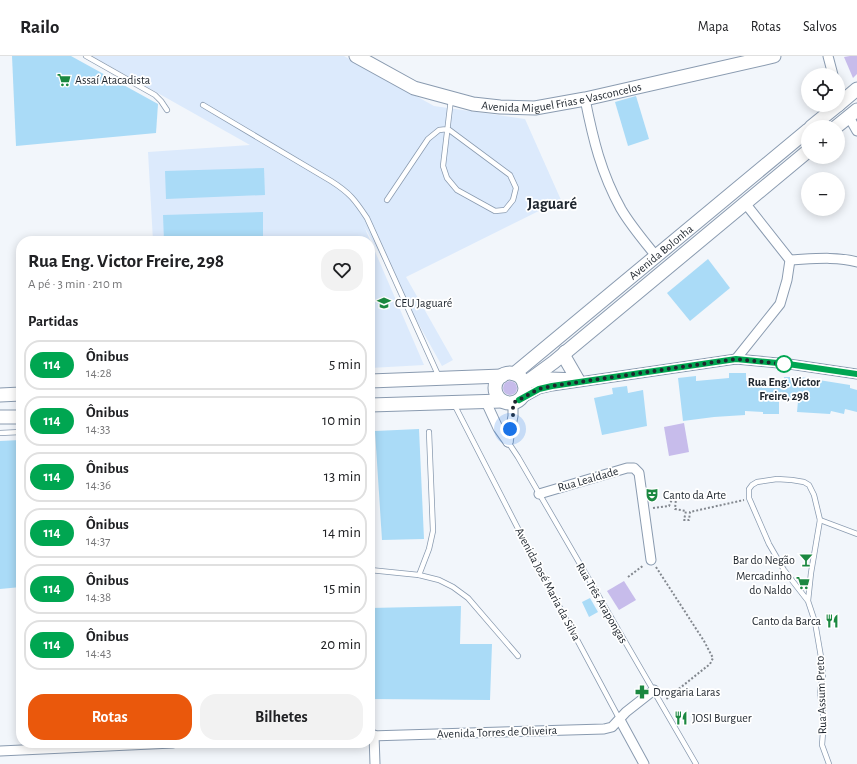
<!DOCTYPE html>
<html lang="pt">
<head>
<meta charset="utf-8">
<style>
	body { margin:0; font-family:"Alegreya Sans",sans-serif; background:#f2f2f2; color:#202124; height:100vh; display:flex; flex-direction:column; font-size:15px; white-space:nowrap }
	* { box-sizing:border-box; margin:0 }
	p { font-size:13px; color:#757577 }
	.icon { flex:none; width:22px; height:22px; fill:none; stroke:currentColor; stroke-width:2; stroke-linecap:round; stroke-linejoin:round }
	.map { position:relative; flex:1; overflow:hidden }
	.details { position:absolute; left:16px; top:180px; width:359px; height:512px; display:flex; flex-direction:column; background:#fff; border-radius:16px; box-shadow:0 2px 10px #0003 }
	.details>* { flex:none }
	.badge { padding:0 8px; border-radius:13px; font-size:14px; line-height:26px }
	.controls { position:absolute; left:801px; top:12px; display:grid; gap:8px }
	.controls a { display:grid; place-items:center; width:44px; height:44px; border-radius:50%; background:#fff; box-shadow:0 2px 10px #0003; font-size:20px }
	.you { position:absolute; width:20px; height:20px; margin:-10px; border:3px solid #fff; border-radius:50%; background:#1a73e8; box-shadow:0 0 0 6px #1a73e833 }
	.map>.badge { position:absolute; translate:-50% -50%; box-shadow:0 0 0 2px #fff }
	h2 { padding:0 12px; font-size:15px; line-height:36px }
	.round { display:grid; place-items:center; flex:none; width:42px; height:42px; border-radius:16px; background:#f2f2f2 }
	.head { display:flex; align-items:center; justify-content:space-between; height:68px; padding:0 12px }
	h1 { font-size:19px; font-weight:700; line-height:30px }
	.action { display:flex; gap:8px; margin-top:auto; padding:8px 12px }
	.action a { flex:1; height:46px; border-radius:16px; background:#ea580c; color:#fff; font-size:16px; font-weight:700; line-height:46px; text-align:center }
	.action a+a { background:#f2f2f2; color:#202124 }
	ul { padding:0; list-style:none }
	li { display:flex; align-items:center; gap:12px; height:50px; margin:0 8px 6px; padding:0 4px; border:2px solid #e0e0e0; border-radius:16px }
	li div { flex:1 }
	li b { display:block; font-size:15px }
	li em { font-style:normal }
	li .badge { min-width:44px; font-weight:700; text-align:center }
	header { display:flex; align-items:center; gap:24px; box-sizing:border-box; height:56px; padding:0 20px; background:#fff; border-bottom:1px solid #e0e0e0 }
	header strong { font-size:19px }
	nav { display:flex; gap:22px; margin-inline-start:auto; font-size:14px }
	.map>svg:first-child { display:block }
	.built { fill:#dceafc }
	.green { fill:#c7bceb }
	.building { fill:#aadbf7 }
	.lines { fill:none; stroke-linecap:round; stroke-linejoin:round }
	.lane-casing { stroke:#8a9bb0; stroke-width:6 }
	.street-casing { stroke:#8a9bb0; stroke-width:11 }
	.secondary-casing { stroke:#8a9bb0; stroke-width:15 }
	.path { stroke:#83888f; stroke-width:2; stroke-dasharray:2 2; stroke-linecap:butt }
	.lane { stroke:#fff; stroke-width:4.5 }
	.street { stroke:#fff; stroke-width:9 }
	.secondary { stroke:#fff; stroke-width:13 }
	.line-casing { stroke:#fff; stroke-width:9 }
	.line { stroke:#00a651; stroke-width:6 }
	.walk { stroke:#1f262e; stroke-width:4; stroke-dasharray:0 7.2 }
	.stop-dot { fill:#fff; stroke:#00a651; stroke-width:2 }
	.labels { text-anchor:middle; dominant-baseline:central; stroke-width:3.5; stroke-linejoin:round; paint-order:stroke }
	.poi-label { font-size:12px; fill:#1f262e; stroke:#fff; text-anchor:start }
	.street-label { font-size:12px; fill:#1f262e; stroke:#fff }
	.stop-label { font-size:12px; font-weight:bold; fill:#1f262e; stroke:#fff }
	.district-label { font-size:16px; font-weight:bold; fill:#1f262e; stroke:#fff }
</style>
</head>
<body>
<header>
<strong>Railo</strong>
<nav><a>Mapa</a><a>Rotas</a><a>Salvos</a></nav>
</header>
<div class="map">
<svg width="857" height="708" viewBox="0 0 857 708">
	<rect width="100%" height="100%" fill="#f2f6fb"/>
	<path class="built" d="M92,0H344L434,50L525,63L561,144L406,221L453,304L442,310L364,170L424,309L370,312V185H153L148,96L250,89Z"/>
	<g class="green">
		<path d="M850,0H857V18L853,22L844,1Z"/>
		<circle cx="510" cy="332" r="7"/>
		<path d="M684,367L689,396L669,400L664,371Z"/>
		<path d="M624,525L636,544L619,554L607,535Z"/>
	</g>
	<g class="building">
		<path d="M12,0H71L158,48L156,77L16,90Z"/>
		<path d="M636,40L649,83L628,90L615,46Z"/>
		<path d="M264,112L265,139L166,143L165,115Z"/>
		<path d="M263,156V184L164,185L163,159Z"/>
		<path d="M708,203L730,232L690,265L667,237Z"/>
		<path d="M729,317H746V325L762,327V332H783L784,321H800L850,329V332L857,334V356L845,353L844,358L831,355L830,358L797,356L798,345L779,344V358H763V356L745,355V359L714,361L683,365L678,322L696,320V325L729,322Z"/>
		<path d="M627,330L628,337L643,334L647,370L602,379L594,342L613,338L612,332Z"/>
		<path d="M419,373L424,483L382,484L375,375Z"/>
		<path d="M21,384V531L0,533V385Z"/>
		<path d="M590,542L598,556L589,561L582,546Z"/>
		<path d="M461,550L460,588H492L490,644L370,643V552Z"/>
	</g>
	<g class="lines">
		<g class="lane-casing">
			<g id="lane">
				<path d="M86,0L155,39L161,45L167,54"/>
				<path d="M203,49L331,125C350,137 355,144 367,162L439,321"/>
				<path d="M387,144L428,83L439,74L448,73L510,119L516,132L513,144L505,154L495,155L457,134L447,122L443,110L451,43"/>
				<path d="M454,348L528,492L620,664"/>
				<path d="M0,377L21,376"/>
				<path d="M508,386L518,401L696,708"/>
				<path d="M820,464L857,478"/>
				<path d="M370,514L419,519L439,524L453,531L468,542L518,600"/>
				<path d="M419,519L429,493L433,475L429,376"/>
				<path d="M808,545L811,517L820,464L814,439L809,429L804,426L792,424L777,423L757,426L752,429L749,433V442L769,488L784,514L808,545L815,566L821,601L823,619L820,636L824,664L822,689L829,708"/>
			</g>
		</g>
		<g class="street-casing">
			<g id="street">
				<path d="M828,0L833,19"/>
				<path d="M838,34L842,46"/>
				<path d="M585,43C593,83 601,117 621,153C631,170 644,185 656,200"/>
				<path d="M849,61L857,75"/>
				<path d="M790,204C812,203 836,200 857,206"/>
				<path d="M736,303L780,248L787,224L790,204L745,147"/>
				<path d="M531,327L550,321L579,322"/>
				<path d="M519,344L539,333L552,330L736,303L789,308L857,318"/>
				<path d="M486,346L498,372L508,386"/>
				<path d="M508,386L513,360V347"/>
				<path d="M539,438L627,412H634L639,417L651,504"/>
				<path d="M620,664L644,708"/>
				<path d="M374,679L375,708"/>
				<path d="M370,680L604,673L612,671L626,656L654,634"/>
				<path d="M0,695L173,687"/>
			</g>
		</g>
		<g class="secondary-casing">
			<g id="secondary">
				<path id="s1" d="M356,0L414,32L473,48L500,51L535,52L585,43L774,0"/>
				<path d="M838,49L857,33"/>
				<path d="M811,71L838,49"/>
				<path d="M836,71L857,54"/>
				<path d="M565,296V302L576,321"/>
				<circle cx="510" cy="332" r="15"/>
				<path id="s2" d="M514,318L808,74"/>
				<path d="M370,325L502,320"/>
				<path d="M524,328L554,306L808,95"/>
				<path d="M0,339L21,338"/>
				<path d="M370,349L502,345"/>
				<path d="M0,361H21"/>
			</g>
		</g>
		<g class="path">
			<path d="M653,452L669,450L673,441L676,442L675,453L686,455L684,464H689L690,456L744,444"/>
			<path d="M656,511L704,585L713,602L710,608L665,644"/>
			<path d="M628,521L644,509"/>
		</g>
		<use href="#lane" class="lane"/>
		<use href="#street" class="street"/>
		<use href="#secondary" class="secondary"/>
	</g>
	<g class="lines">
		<g class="line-casing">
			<path id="line" d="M519,344L539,333L552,330L736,303L788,308L857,318"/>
		</g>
		<use href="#line" class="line"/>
		<path class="walk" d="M510,373L513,360V347L539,333L552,330L736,303L784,308"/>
	</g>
	<defs>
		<g id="supermarket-bare" transform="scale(1.08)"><path d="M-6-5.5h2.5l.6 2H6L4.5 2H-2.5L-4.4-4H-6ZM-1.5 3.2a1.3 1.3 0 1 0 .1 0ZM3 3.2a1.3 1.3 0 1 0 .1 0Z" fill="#1b8840" stroke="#fff" stroke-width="2.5" paint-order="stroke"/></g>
		<g id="school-bare" transform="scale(1.08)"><path d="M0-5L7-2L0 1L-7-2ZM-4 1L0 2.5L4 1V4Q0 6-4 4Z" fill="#1b8840" stroke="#fff" stroke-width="2.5" paint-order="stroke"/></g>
		<g id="theatre-bare" transform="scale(1.08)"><path d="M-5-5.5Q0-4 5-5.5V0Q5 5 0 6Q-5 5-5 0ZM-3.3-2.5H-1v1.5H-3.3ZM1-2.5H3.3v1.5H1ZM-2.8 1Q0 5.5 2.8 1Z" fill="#1b8840" stroke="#fff" stroke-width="2.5" paint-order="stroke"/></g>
		<g id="bar-bare" transform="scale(1.08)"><path d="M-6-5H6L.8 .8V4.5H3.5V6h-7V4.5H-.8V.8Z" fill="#1b8840" stroke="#fff" stroke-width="2.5" paint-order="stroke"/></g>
		<g id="restaurant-bare" transform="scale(1.08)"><path d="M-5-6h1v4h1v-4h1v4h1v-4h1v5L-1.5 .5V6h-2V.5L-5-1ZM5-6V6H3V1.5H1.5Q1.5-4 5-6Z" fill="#1b8840" stroke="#fff" stroke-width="2.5" paint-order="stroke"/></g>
		<g id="pharmacy-bare" transform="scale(1.08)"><path d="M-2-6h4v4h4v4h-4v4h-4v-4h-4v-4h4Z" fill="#1b8840" stroke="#fff" stroke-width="2.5" paint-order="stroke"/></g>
	</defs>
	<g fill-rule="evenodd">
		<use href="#supermarket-bare" x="64" y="24"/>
		<use href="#school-bare" x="384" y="247"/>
		<use href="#theatre-bare" x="652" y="439"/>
		<use href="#bar-bare" x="806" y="504"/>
		<use href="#supermarket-bare" x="803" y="527"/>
		<use href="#restaurant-bare" x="832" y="565"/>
		<use href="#pharmacy-bare" x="642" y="636"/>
		<use href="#restaurant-bare" x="681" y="662"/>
	</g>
	<circle class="stop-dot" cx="784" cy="308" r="8"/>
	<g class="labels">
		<g class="poi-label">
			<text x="75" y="24">Assaí Atacadista</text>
			<text x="395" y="247">CEU Jaguaré</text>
			<text x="663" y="439">Canto da Arte</text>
			<text x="795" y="504" text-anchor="end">Bar do Negão</text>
			<text x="792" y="520" text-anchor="end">Mercadinho<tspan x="792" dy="14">do Naldo</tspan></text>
			<text x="821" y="565" text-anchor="end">Canto da Barca</text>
			<text x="653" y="636">Drogaria Laras</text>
			<text x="692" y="662">JOSI Burguer</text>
		</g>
		<g class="street-label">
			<text stroke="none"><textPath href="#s1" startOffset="217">Avenida Miguel Frias e Vasconcelos</textPath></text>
			<text stroke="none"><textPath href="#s2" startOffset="191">Avenida Bolonha</textPath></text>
			<text transform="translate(588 423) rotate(-16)">Rua Lealdade</text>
			<text transform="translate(548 528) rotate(62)">Avenida José Maria da Silva</text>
			<text transform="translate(602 547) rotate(60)">Rua Três Arapongas</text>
			<text transform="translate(821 639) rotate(-92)">Rua Assum Preto</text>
			<text transform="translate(497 676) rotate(-2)">Avenida Torres de Oliveira</text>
		</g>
		<g class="stop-label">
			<text x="784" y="326">Rua Eng. Victor<tspan x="784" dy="14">Freire, 298</tspan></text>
		</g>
		<g class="district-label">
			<text x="552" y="148">Jaguaré</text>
		</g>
	</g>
</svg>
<div class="controls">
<a><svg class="icon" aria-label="locate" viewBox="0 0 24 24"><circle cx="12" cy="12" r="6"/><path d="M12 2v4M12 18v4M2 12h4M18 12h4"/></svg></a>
<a>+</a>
<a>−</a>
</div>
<div class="you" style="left:510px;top:373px"></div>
<section class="details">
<div class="head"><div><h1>Rua Eng. Victor Freire, 298</h1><p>A pé · 3 min · 210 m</p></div><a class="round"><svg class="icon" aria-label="heart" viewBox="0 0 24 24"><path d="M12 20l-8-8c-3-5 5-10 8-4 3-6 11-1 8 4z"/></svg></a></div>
<h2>Partidas</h2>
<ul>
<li><span class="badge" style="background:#00a651;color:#fff">114</span><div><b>Ônibus</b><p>14:28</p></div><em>5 min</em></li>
<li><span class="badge" style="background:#00a651;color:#fff">114</span><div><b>Ônibus</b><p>14:33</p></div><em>10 min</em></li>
<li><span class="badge" style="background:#00a651;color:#fff">114</span><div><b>Ônibus</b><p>14:36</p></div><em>13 min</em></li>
<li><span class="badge" style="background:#00a651;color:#fff">114</span><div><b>Ônibus</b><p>14:37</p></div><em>14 min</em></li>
<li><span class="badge" style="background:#00a651;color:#fff">114</span><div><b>Ônibus</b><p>14:38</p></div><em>15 min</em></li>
<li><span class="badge" style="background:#00a651;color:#fff">114</span><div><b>Ônibus</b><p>14:43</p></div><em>20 min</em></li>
</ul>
<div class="action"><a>Rotas</a><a>Bilhetes</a></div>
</section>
</div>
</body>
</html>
